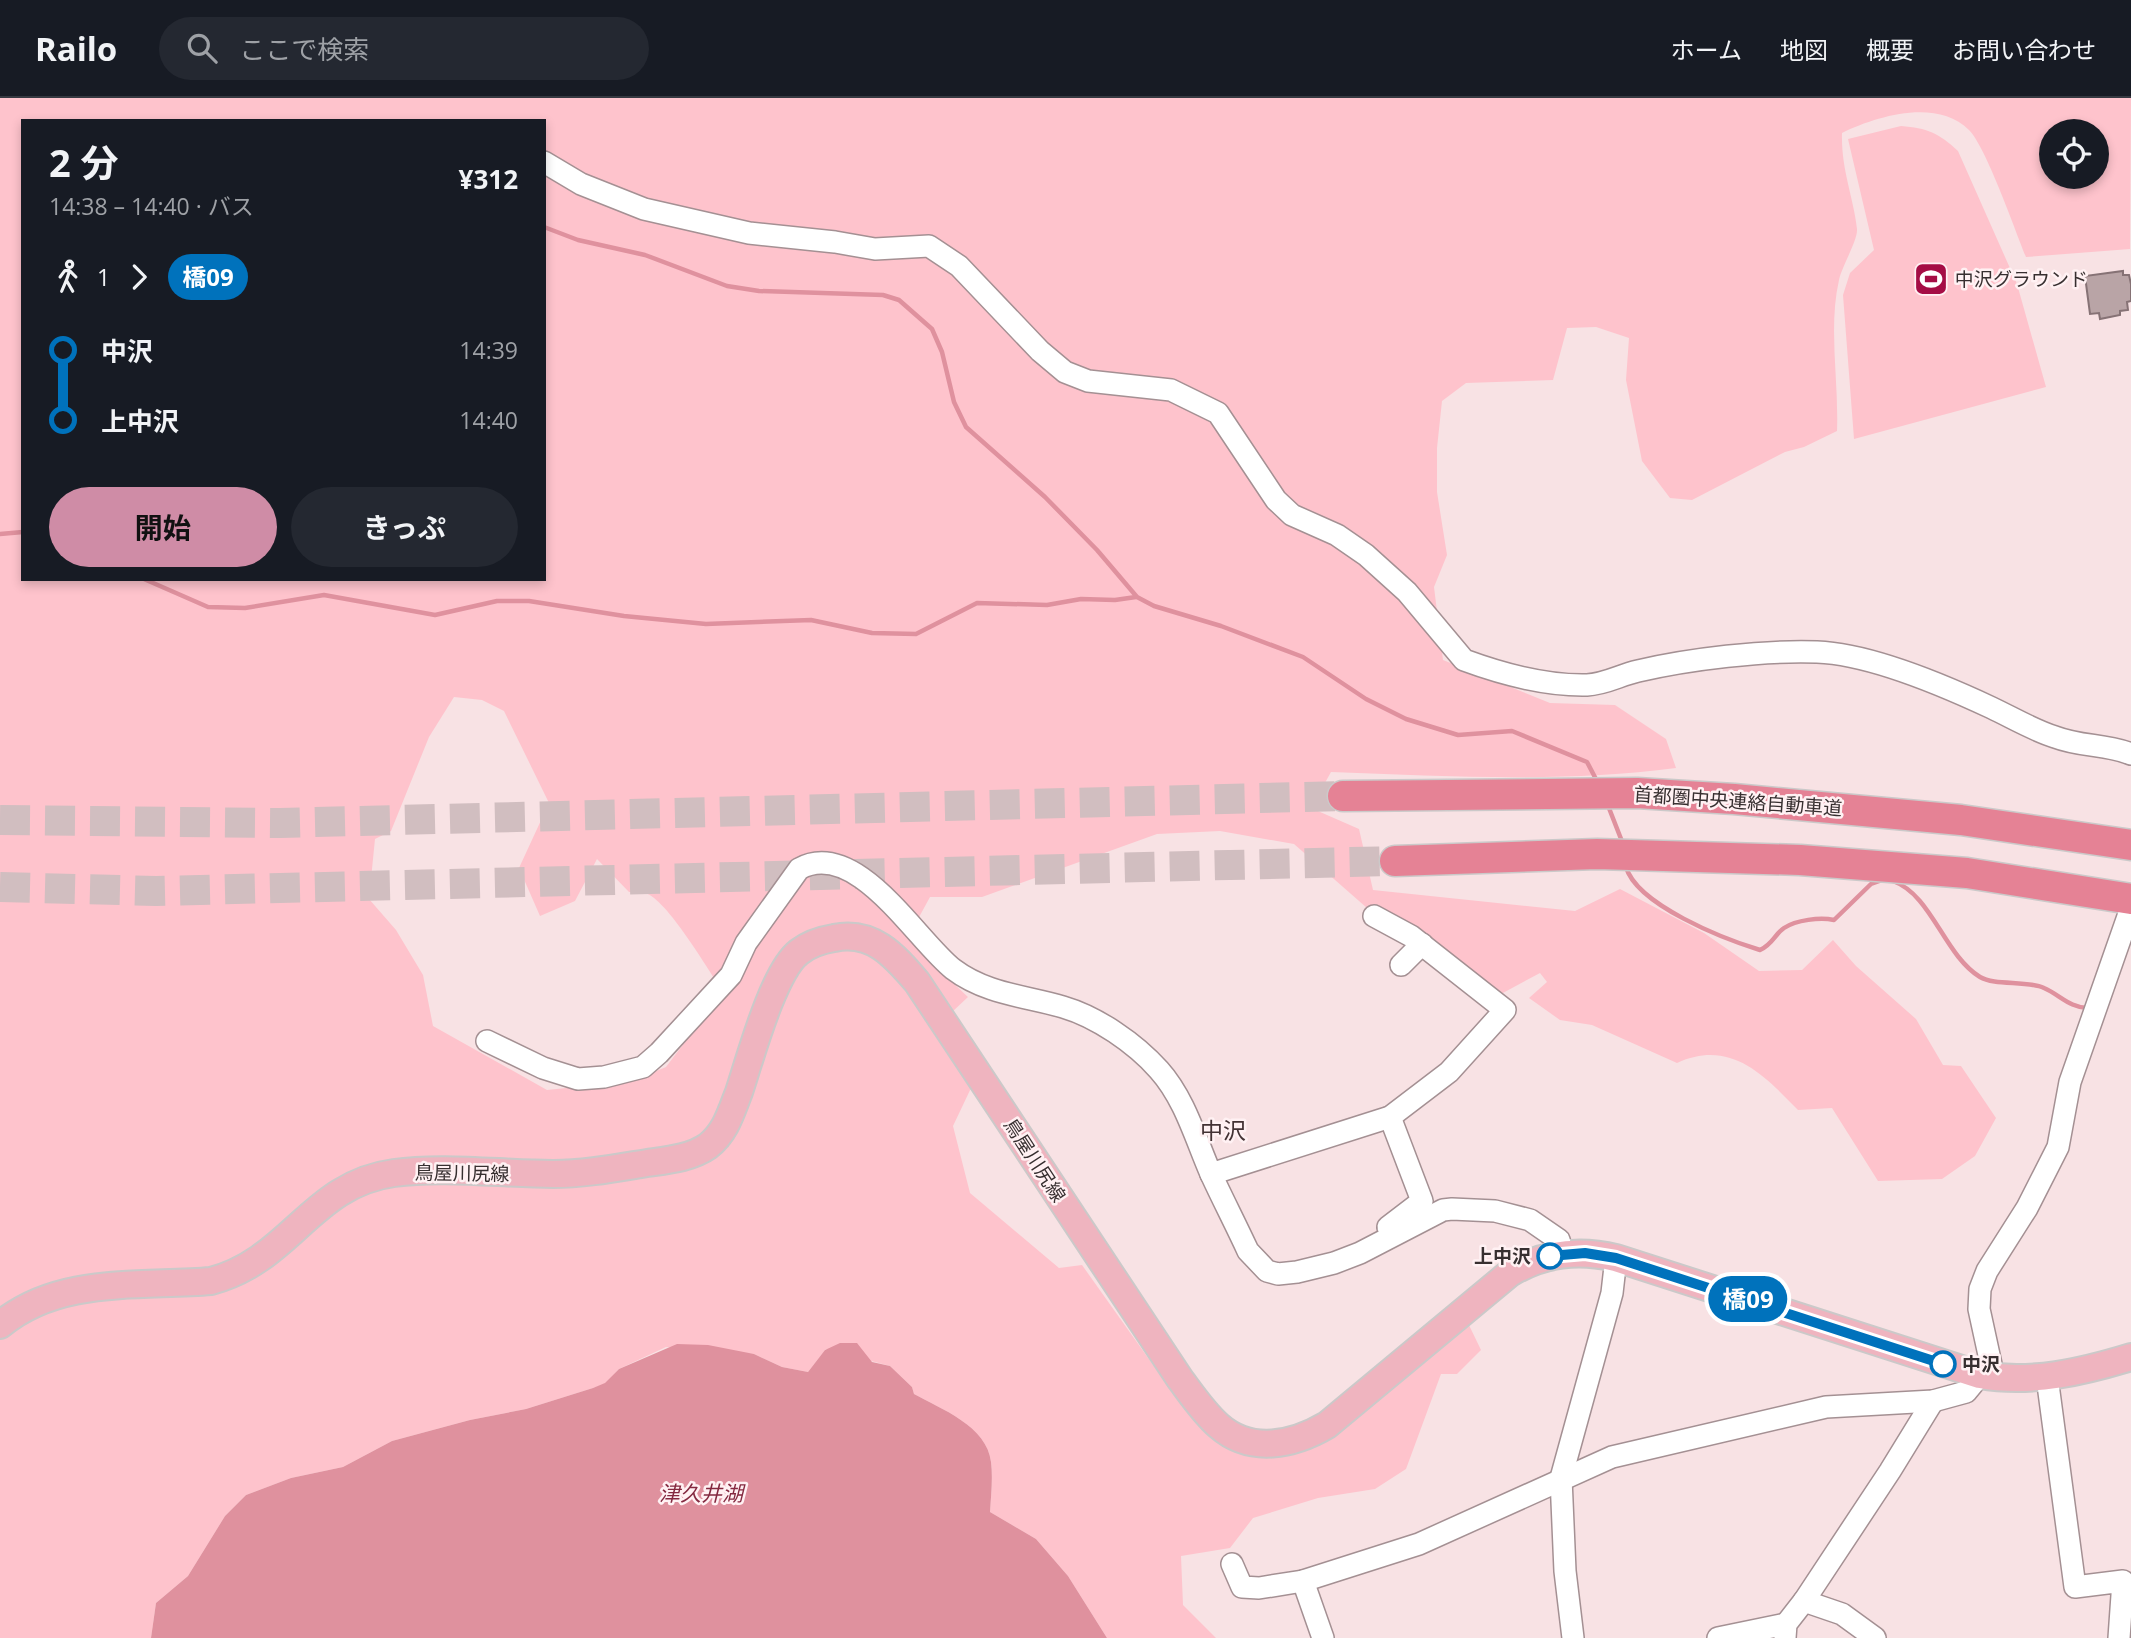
<!DOCTYPE html>
<html lang="ja">
<head>
<meta charset="utf-8">
<style>
	body { margin:0; font-family:"Open Sans","Noto Sans JP",sans-serif; background:#242831; color:#f1f3f6; height:100vh; display:flex; flex-direction:column; font-size:26px; white-space:nowrap }
	* { box-sizing:border-box; margin:0 }
	p { font-size:23px; color:#9ea1a6 }
	.icon { flex:none; width:38px; height:38px; fill:none; stroke:currentColor; stroke-width:2; stroke-linecap:round; stroke-linejoin:round }
	.map { position:relative; flex:1; overflow:hidden }
	.drawer { position:absolute; left:21px; top:21px; width:525px; height:462px; display:flex; flex-direction:column; background:#171b24; border-radius:0px; box-shadow:0 4px 10px #0003 }
	.drawer>* { flex:none }
	.badge { padding:0 14px; border-radius:23px; font-size:24px; line-height:46px }
	.fabs { position:absolute; left:2039px; top:21px; display:grid; gap:14px }
	.fabs a { display:grid; place-items:center; width:70px; height:70px; border-radius:50%; background:#171b24; box-shadow:0 4px 10px #0003; font-size:35px }
	.map>.badge { position:absolute; translate:-50% -50%; box-shadow:0 0 0 4px #fff }
	.legs { display:flex; align-items:center; gap:10px; height:77px; padding:0 28px; font-size:23px }
	.legs p { margin-inline-start:auto }
	.headline { display:flex; align-items:center; justify-content:space-between; height:119px; padding:0 28px }
	h1 { font-size:38px; font-weight:700; line-height:52px }
	.primary-button { display:flex; gap:14px; margin-top:auto; padding:14px 28px }
	.primary-button a { flex:1; height:80px; border-radius:42px; background:#cf8ca6; color:#111; font-size:28px; font-weight:700; line-height:80px; text-align:center }
	.primary-button a+a { background:#242831; color:#f1f3f6 }
	ul { padding:0 28px; list-style:none }
	li { display:flex; align-items:center; gap:24px; height:70px; font-size:26px }
	li i { display:grid; place-items:center; width:10px; height:100%; margin:0 9px; background:currentColor }
	li i::after { content:''; width:18px; height:18px; margin:-9px; border:5px solid; border-radius:50%; background:#171b24 }
	li p { margin-inline-start:auto }
	li:first-child i { background:linear-gradient(#0000 50%,currentColor 0) }
	li:last-child i { background:linear-gradient(currentColor 50%,#0000 0) }
	header { display:flex; align-items:center; gap:42px; box-sizing:border-box; height:98px; padding:0 35px; background:#171b24; border-bottom:2px solid #363941 }
	header strong { font-size:33px }
	nav { display:flex; gap:38px; margin-inline-start:auto; font-size:24px }
	.search { width:490px; height:63px; background:#242831; display:flex; align-items:center; gap:18px; box-sizing:border-box; padding:0 24px; border-radius:38px; color:#9ea1a6; font-size:26px }
	.map>svg:first-child { display:block }
	.green { fill:#fec3cc; fill-rule:evenodd }
	.water { fill:#df919e }
	.lines { fill:none; stroke-linecap:round; stroke-linejoin:round }
	.stream { stroke:#df919e; stroke-width:4.5 }
	.building { fill:#b9a4a6; stroke:#867275; stroke-width:2 }
	.highway-tunnel { stroke:#d1bec0; stroke-width:30; stroke-dasharray:30 15; stroke-linecap:butt }
	.minor-casing { stroke:#a49093; stroke-width:24 }
	.major-casing { stroke:#cbc9c9; stroke-width:30 }
	.highway-casing { stroke:#cbc9c9; stroke-width:33 }
	.minor { stroke:#fff; stroke-width:21 }
	.major { stroke:#efb4bf; stroke-width:26 }
	.highway { stroke:#e58295; stroke-width:30 }
	.line-1-casing { stroke:#fff; stroke-width:16 }
	.line-1 { stroke:#0072bc; stroke-width:10 }
	.stop-1-dot { fill:#fff; stroke:#0072bc; stroke-width:3.5 }
	.labels { text-anchor:middle; dominant-baseline:central; stroke-width:5; stroke-linejoin:round; paint-order:stroke }
	.poi-label { font-size:19px; fill:#372f30; stroke:#fff1f3; text-anchor:start }
	.street-label { font-size:19px; fill:#372f30; stroke:#fff1f3 }
	.stop-label { font-size:19px; font-weight:bold; fill:#372f30; stroke:#fff1f3; text-anchor:end }
	.water-label { font-size:21px; font-style:italic; fill:#842940; stroke:#fff1f3 }
	.quarter-label { font-size:23px; fill:#433234; stroke:#fff1f3 }
</style>
</head>
<body>
<header>
<strong>Railo</strong>
<div class="search"><svg class="icon" aria-label="search" viewBox="0 0 24 24"><circle cx="10" cy="10" r="6"/><path d="M15 15l6 6"/></svg>ここで検索</div>
<nav><a>ホーム</a><a>地図</a><a>概要</a><a>お問い合わせ</a></nav>
</header>
<div class="map">
<svg width="2131" height="1540" viewBox="0 0 2131 1540">
	<rect width="100%" height="100%" fill="#f8e2e4"/>
	<g class="green">
		<path d="M0,0H2131L2130,151L2026,159C2015,132 1986,49 1969,32C1937,0 1877,18 1842,35C1841,72 1853,97 1857,131C1858,142 1842,168 1839,182C1828,230 1839,283 1837,333L1804,349L1785,354L1692,402L1670,400L1642,363L1626,282L1629,240L1596,229L1567,230L1553,282L1466,285L1442,303L1437,350V394L1447,457L1434,489L1443,562L1550,605L1615,607L1666,641L1676,670C1562,685 1446,678 1331,674L1311,710L1359,731L1373,792L1575,813L1620,791L1704,835L1759,873L1802,872L1833,842L1856,868L1916,921L1943,967L1961,968L1996,1020L1975,1058L1942,1081L1878,1083L1832,1010L1798,1012C1763,976 1730,941 1677,965L1592,927L1560,922L1529,900L1547,884L1540,875L1501,896L1367,810L1294,746L1220,733L1157,736L982,799H930L918,821L922,856L968,899L935,930L954,966L972,988L953,1028L970,1095L1059,1170L1082,1167L1178,1302L1215,1342L1239,1355L1264,1358L1467,1223L1481,1252L1457,1276H1441L1406,1371L1375,1391L1318,1400L1253,1420L1230,1450L1181,1458L1183,1507L1216,1540H1107L1068,1478L1036,1441L990,1414C991,1398 993,1380 991,1364C987,1328 941,1311 914,1296L912,1289L890,1268L826,1251L808,1274L782,1269L754,1256L666,1249L619,1271L605,1286L593,1290L526,1311L470,1322L392,1343L343,1369L291,1380L246,1397L225,1418L188,1478L156,1505L151,1540H0ZM23,23H544V481H23ZM2051,33H2096V79H2051ZM454,599L482,602L504,613L549,705L519,770L540,818L575,803L597,761L629,794C634,794 641,793 645,795C667,801 709,873 723,894L666,969L637,981L605,986L547,992L433,928L423,877L396,832L369,801L375,741L391,733L429,639Z"/>
		<path d="M1901,28C1927,30 1939,35 1958,53L2017,186L2046,289L1854,341L1843,197L1850,175L1874,152L1848,41Z"/>
	</g>
	<path class="water" d="M840,1245H857L872,1264L890,1268L912,1289L914,1296C941,1311 987,1328 991,1364C993,1380 991,1398 990,1414L1036,1441L1068,1478L1107,1540H151L156,1505L188,1478L225,1418L246,1397L291,1380L343,1369L392,1343L470,1322L526,1311L593,1290L605,1285L619,1271L677,1246L708,1247L754,1256L782,1269L808,1274L825,1252Z"/>
	<g class="lines">
		<g class="stream">
			<path d="M544,129L578,142L645,157L727,188L759,193L883,197L899,202L932,231L942,254L954,304L966,329L1045,399L1097,452L1137,499L1154,508L1221,528L1303,559L1366,601L1406,621L1458,637L1512,633L1587,664L1598,685"/>
			<path d="M0,436L23,434"/>
			<path d="M144,481L208,509L245,510L324,497L435,517L497,503H529L624,518L706,526L811,522L872,535L916,536L977,505L1047,507L1081,501L1115,502L1136,499"/>
			<path d="M1607,705L1623,746"/>
			<path d="M1626,769C1637,807 1724,841 1760,852C1773,846 1774,837 1784,830C1796,822 1820,819 1834,822L1871,786L1885,781"/>
			<path d="M1893,783C1932,797 1944,857 1980,879C1995,888 2027,882 2044,890C2060,897 2070,910 2088,910"/>
		</g>
	</g>
	<path class="building" d="M2123,173V177H2129L2131,186V203L2127,204L2128,212L2120,213V217L2100,221L2099,215L2090,216L2085,178Z"/>
	<g class="lines">
		<g class="highway-tunnel">
			<path d="M0,722L280,725L1343,698"/>
			<path d="M0,789L156,793L1395,763"/>
		</g>
		<g class="minor-casing">
			<g id="minor">
				<path d="M544,64L581,86L644,111L749,135L835,144L875,151L929,148L959,168L1040,253L1065,274L1088,283L1171,292L1218,315L1276,402L1292,417L1337,437L1366,457L1407,494L1464,562C1502,576 1545,588 1587,587C1606,586 1620,577 1638,573C1689,561 1765,552 1817,554C1871,556 1943,587 1992,610C2013,620 2033,632 2055,639C2081,649 2106,646 2131,656"/>
				<path d="M1401,867L1422,846"/>
				<path d="M487,943L543,970L578,981L604,979L643,969L659,955L731,877L746,845L799,771C856,739 916,842 953,871C986,896 1025,898 1063,909C1097,919 1135,945 1159,972C1185,1001 1196,1042 1211,1076C1223,1102 1236,1127 1248,1153L1267,1173L1278,1176L1297,1174L1334,1165L1360,1155L1443,1112L1452,1111L1495,1113L1530,1122L1559,1142L1563,1155"/>
				<path d="M1211,1076L1390,1019L1449,974L1505,912L1411,838L1374,818"/>
				<path d="M1388,1129L1422,1103L1390,1019"/>
				<path d="M2047,1279L2075,1489L2123,1483L2119,1540"/>
				<path d="M1994,1280L1979,1211L1980,1191L1987,1173L2027,1110L2058,1049L2070,984L2131,810"/>
				<path d="M1232,1466L1242,1489L1259,1490L1303,1483"/>
				<path d="M1804,1503L1842,1516L1875,1540"/>
				<path d="M1323,1540L1303,1483L1419,1446L1612,1359L1826,1309L1933,1303L1966,1294L1980,1277"/>
				<path d="M1573,1540L1565,1473L1561,1380L1612,1195L1616,1160"/>
				<path d="M1718,1540L1786,1526"/>
				<path d="M1785,1540L1786,1526L1804,1503L1890,1373L1933,1303"/>
			</g>
		</g>
		<g class="major-casing">
			<path id="major" d="M0,1227C59,1178 139,1189 211,1183C291,1162 311,1086 394,1075C444,1068 502,1076 553,1076C585,1076 616,1070 647,1065C668,1062 691,1060 708,1048C726,1034 731,1014 739,994C750,961 773,874 799,854C809,846 822,842 834,840C872,832 894,857 917,884L1180,1281C1192,1297 1204,1315 1219,1328C1251,1356 1293,1347 1327,1327L1510,1175C1544,1155 1578,1151 1616,1160L1980,1277C2031,1286 2082,1274 2131,1259"/>
		</g>
		<g class="highway-casing">
			<g id="highway">
				<path d="M1343,698L1637,695L1734,701L1961,722L2131,747"/>
				<path d="M1395,763L1597,756L1800,762L1967,775L2131,801"/>
			</g>
		</g>
		<use href="#minor" class="minor"/>
		<use href="#major" class="major"/>
		<use href="#highway" class="highway"/>
	</g>
	<g class="lines">
		<g class="line-1-casing">
			<path id="line-1" d="M1550,1158L1585,1155L1616,1160L1943,1266"/>
		</g>
		<use href="#line-1" class="line-1"/>
	</g>
	<defs>
		<g id="stadium-square" transform="scale(1.75)"><rect x="-9" y="-9" width="18" height="18" rx="4" fill="#a50d45" stroke="#fff1f3"/><path d="M0-5a6.5 5 0 1 0 0 10a6.5 5 0 1 0 0-10ZM-3.5-1.8h7v3.6h-7Z" fill="#fff"/></g>
	</defs>
	<g fill-rule="evenodd">
		<use href="#stadium-square" x="1931" y="181"/>
	</g>
	<g class="stop-1-dot">
		<circle cx="1550" cy="1158" r="12"/>
		<circle cx="1943" cy="1266" r="12"/>
	</g>
	<g class="labels">
		<g class="poi-label">
			<text x="1955" y="181">中沢グラウンド</text>
		</g>
		<g class="street-label">
			<text transform="translate(1738 703) rotate(4)">首都圏中央連絡自動車道</text>
			<text transform="translate(1035 1062) rotate(57)">鳥屋川尻線</text>
			<text transform="translate(462 1075) rotate(1)">鳥屋川尻線</text>
		</g>
		<g class="stop-label">
			<text x="1531" y="1158">上中沢</text>
			<text x="1962" y="1266" text-anchor="start">中沢</text>
		</g>
		<g class="water-label">
			<text x="701" y="1395">津久井湖</text>
		</g>
		<g class="quarter-label">
			<text x="1223" y="1032">中沢</text>
		</g>
	</g>
</svg>
<div class="fabs">
<a><svg class="icon" aria-label="locate" viewBox="0 0 24 24"><circle cx="12" cy="12" r="6"/><path d="M12 2v4M12 18v4M2 12h4M18 12h4"/></svg></a>
</div>
<b class="badge" style="left:1748px;top:1201px;background:#0072bc;color:#fff">橋09</b>
<section class="drawer">
<div class="headline"><div><h1>2 分</h1><p>14:38 – 14:40 · バス</p></div><b>¥312</b></div>
<div class="legs"><svg class="icon" aria-label="walk" viewBox="0 0 24 24"><circle cx="13" cy="4" r="2"/><path d="M13 8l-2 6 4 7M11 14l-3 7M7 12l3-4h3l4 4"/></svg>1<svg class="icon" aria-label="forward" viewBox="0 0 24 24"><path d="M9 5l7 7-7 7"/></svg><b class="badge" style="background:#0072bc;color:#fff">橋09</b></div>
<ul>
<li><i style="color:#0072bc"></i><b>中沢</b><p>14:39</p></li>
<li><i style="color:#0072bc"></i><b>上中沢</b><p>14:40</p></li>
</ul>
<div class="primary-button"><a>開始</a><a>きっぷ</a></div>
</section>
</div>
</body>
</html>
